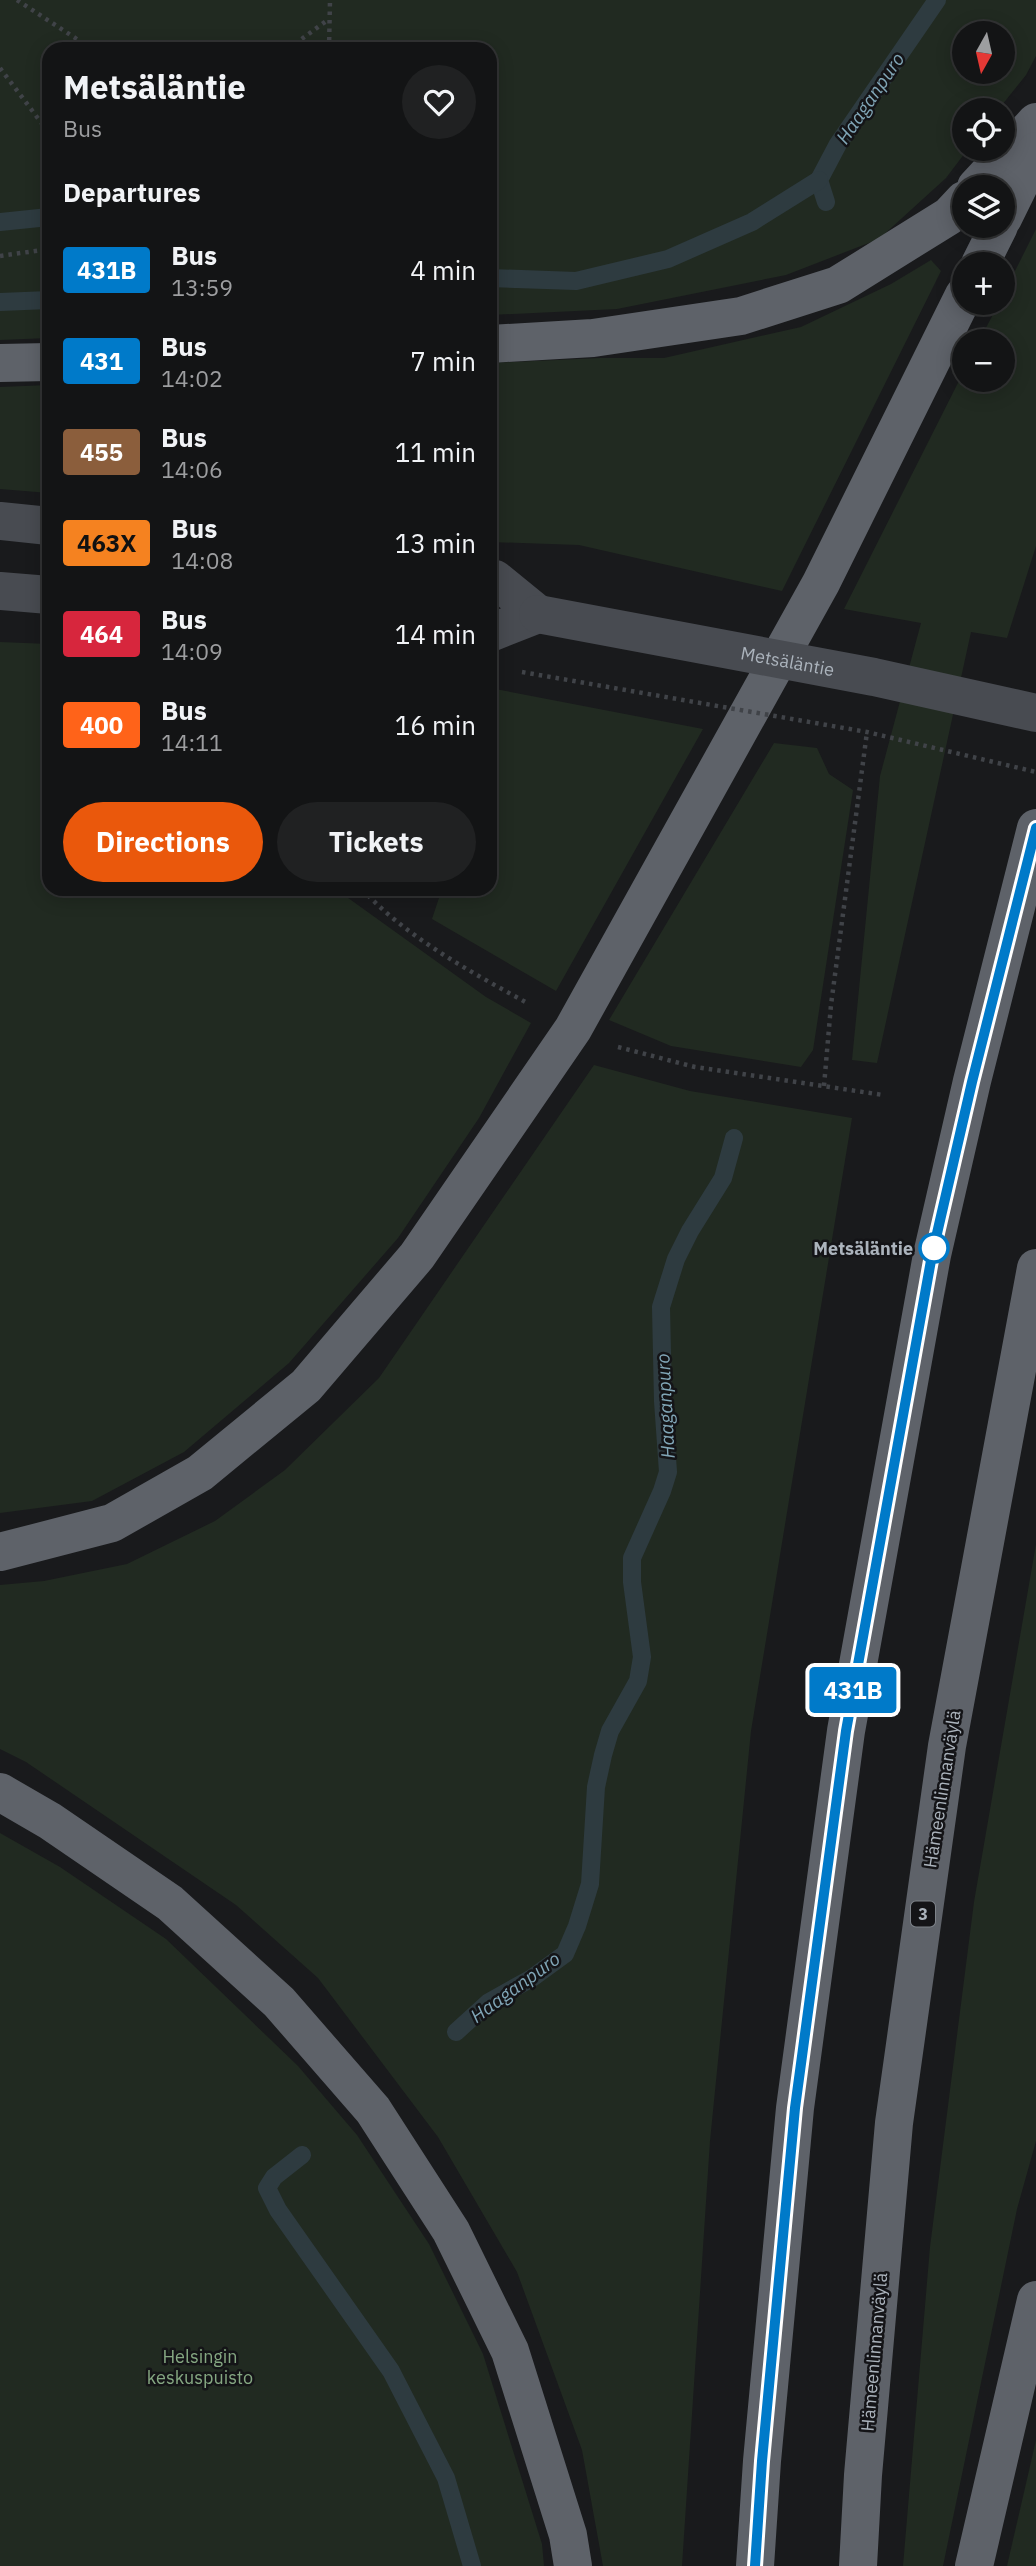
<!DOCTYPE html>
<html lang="en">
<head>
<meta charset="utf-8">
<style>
	body { margin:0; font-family:"IBM Plex Sans",sans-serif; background:#202122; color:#f1f3f6; height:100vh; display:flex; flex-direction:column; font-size:26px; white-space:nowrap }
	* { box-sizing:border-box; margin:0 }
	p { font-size:23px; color:#9d9ea0 }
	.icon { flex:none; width:38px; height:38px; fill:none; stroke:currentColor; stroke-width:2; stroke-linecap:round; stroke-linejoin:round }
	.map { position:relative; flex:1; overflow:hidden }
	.side { position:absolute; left:42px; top:42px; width:455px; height:854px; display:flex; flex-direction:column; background:#131415; border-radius:21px; box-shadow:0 4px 18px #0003,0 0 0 2px #323334 }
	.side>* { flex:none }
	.badge { padding:0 14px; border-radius:5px; font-size:24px; line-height:46px }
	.needle { width:46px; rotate:188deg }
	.buttons { position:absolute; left:952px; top:21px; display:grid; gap:14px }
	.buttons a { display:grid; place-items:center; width:63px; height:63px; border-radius:50%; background:#131415; box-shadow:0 4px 18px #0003,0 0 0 2px #323334; font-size:35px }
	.map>.badge { position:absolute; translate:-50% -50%; box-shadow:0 0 0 4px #fff }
	h2 { padding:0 21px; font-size:26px; line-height:63px }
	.round { display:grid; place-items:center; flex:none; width:74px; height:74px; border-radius:37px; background:#202122 }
	.head { display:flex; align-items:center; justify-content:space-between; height:119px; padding:0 21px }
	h1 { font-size:33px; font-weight:700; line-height:52px }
	.button { display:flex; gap:14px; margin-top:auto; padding:14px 21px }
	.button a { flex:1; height:80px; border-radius:42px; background:#ea580c; color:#fff; font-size:28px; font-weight:700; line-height:80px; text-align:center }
	.button a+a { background:#202122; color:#f1f3f6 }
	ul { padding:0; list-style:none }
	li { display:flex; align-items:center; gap:21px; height:91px; padding:0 21px }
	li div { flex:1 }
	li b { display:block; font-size:26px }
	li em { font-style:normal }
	li .badge { min-width:77px; font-weight:700; text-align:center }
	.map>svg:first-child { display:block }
	.green { fill:#212a21; fill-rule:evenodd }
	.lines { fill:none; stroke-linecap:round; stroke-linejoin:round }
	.stream { stroke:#2e3b40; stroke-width:18 }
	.path { stroke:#404348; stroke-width:4.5; stroke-dasharray:3.5 5; stroke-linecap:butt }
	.secondary { stroke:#484b51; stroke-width:38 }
	.trunk { stroke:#5e6269; stroke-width:38 }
	.path-bridge { stroke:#404348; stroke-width:4.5; stroke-dasharray:3.5 5; stroke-linecap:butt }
	.secondary-bridge { stroke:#484b51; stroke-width:38 }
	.line-casing { stroke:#fff; stroke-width:16 }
	.line { stroke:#007ac9; stroke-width:10 }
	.stop-dot { fill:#fff; stroke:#007ac9; stroke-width:3.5 }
	.labels { text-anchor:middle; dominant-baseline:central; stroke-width:5; stroke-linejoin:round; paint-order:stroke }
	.shield { fill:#141417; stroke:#7e838a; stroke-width:2 }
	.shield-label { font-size:16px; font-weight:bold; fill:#abb3bc }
	.street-label { font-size:18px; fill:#abb3bc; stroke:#141417 }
	.stop-label { font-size:18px; font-weight:bold; fill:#abb3bc; stroke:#141417; text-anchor:end }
	.park-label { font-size:18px; fill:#85a782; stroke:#141417 }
	.water-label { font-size:19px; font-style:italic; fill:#81a6b7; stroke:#141417 }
</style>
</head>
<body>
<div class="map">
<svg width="1036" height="2566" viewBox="0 0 1036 2566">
	<rect width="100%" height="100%" fill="#191a1c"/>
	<g class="green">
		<path d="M0,0H1036V56L1026,75L998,110H964V149H968L946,178L879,239L786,275L617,309L490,315V49H49V338L0,340ZM964,33H1003V72H964Z"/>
		<path d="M1036,229V546L1007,638L971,632L877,1063L852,1060L880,776L921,623L844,609L964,371V380H1003V341H979L999,303H1003V295Z"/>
		<path d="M931,260L941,271L782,591L579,545L490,542V363L600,358H664L801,327L891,284Z"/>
		<path d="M49,385V493L0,489V387Z"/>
		<path d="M0,642L49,644V889H340L344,895L486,997L531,1023L479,1118L398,1238L289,1363L184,1452L92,1501L0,1513Z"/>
		<path d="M490,688L703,729L556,991L432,919L442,889H490Z"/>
		<path d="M774,743L817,748L829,774L853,790L813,1050L801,1067L671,1046L609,1020Z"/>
		<path d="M594,1065L690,1091L852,1118L751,1731L710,2141L682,2566H603L582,2450L517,2272L438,2137L318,1978L236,1905L26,1762L0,1749V1585L44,1581L127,1564L215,1521L285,1470L379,1378Z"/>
		<path d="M1036,1544V2141L1017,2209L943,2566H903L930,2247L974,1902Z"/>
		<path d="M0,1833L60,1867L166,1939L298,2066L357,2135L429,2244L483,2354L542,2544L544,2566H0Z"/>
		<path d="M1036,2440V2566H1007Z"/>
	</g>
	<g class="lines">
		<g class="stream">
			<path d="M826,202L819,180L838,144L937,0"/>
			<path d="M0,222L49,217"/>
			<path d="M490,278L576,281L668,259L752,222L819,180"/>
			<path d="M0,302L49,300"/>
			<path d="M456,2032L489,2002L532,1978L565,1954L577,1926L590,1884L596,1787L603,1755L610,1731L638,1681L642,1657L632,1582V1558L662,1491L668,1472L663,1401L661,1307L676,1259L690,1231L723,1178L734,1138"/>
			<path d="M302,2155L274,2177L267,2188L278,2210L391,2371L446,2478L472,2566"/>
		</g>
		<g class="path">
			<path d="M17,0L92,49"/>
			<path d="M288,49L329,19"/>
			<path d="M329,49L330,0"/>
			<path d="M0,68L43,125L49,126"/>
			<path d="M0,256L49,249"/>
			<path d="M362,889C407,938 471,972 529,1004"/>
			<path d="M618,1047L695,1067L883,1095"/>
			<path d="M824,1086L831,1005L867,732"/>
		</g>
		<g class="secondary">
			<path d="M0,521L49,526"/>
			<path d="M490,579H495L538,614L490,633"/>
			<path d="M0,591L49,595"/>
		</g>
		<g class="trunk">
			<path d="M976,187L1036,122"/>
			<path d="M1003,218L1036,151"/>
			<path d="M980,264L999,226"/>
			<path d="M490,344L593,338L741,316L838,285L949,216L964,200"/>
			<path d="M0,363L49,362"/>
			<path d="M0,1552L112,1523L200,1473L306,1386L417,1256L573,1029L821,583L964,295"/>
			<path d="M0,1792L50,1821L170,1903L279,2002L373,2110L451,2231L510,2351L568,2535L573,2566"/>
			<path d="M755,2566L762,2461L795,2108L846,1731L932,1255L972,1081L1036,828"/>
			<path d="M858,2566L863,2475L894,2123L947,1746L1036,1268"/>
			<path d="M974,2566L1036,2300"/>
		</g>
		<path class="path-bridge" d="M522,672L867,732L1036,772"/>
		<path class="secondary-bridge" id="s1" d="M538,614L874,677L1036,713"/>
	</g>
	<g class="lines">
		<g class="line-casing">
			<path id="line" d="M755,2566L762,2461L795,2108L846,1731L932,1255L972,1082L1036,828"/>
		</g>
		<use href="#line" class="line"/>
	</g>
	<circle class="stop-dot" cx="934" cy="1248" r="14"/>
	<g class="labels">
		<rect class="shield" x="911" y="1901.5" width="24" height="25" rx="5"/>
		<g class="shield-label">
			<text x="923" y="1914">3</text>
		</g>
		<g class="street-label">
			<text stroke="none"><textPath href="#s1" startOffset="254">Metsäläntie</textPath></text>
			<text transform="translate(942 1789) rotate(-81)">Hämeenlinnanväylä</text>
			<text transform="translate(874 2352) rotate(-85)">Hämeenlinnanväylä</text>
		</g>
		<g class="stop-label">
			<text x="913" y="1248">Metsäläntie</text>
		</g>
		<g class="park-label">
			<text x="200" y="2356">Helsingin<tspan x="200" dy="21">keskuspuisto</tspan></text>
		</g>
		<g class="water-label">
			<text transform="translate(870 98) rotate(-56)">Haaganpuro</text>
			<text transform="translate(665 1406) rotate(-93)">Haaganpuro</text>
			<text transform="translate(515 1987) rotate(-36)">Haaganpuro</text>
		</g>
	</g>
</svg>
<div class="buttons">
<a><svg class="needle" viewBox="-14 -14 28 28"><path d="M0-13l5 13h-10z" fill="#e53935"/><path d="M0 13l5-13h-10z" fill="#9d9ea0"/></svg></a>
<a><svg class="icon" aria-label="locate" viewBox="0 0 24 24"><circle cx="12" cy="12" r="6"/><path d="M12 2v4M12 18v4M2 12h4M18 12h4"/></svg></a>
<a><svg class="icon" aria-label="layers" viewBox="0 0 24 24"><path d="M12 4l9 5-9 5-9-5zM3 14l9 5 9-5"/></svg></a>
<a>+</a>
<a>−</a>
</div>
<b class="badge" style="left:853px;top:1690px;background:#007ac9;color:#fff">431B</b>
<section class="side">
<div class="head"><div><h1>Metsäläntie</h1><p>Bus</p></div><a class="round"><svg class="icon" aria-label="heart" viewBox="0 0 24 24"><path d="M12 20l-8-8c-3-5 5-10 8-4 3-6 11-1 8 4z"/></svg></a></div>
<h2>Departures</h2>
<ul>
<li><span class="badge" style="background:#007ac9;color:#fff">431B</span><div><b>Bus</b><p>13:59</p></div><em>4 min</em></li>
<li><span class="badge" style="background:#007ac9;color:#fff">431</span><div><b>Bus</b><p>14:02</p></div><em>7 min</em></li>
<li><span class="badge" style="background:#8b5e3c;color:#fff">455</span><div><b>Bus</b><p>14:06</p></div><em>11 min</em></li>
<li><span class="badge" style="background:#f58220;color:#111">463X</span><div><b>Bus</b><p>14:08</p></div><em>13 min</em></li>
<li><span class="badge" style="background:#d7263d;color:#fff">464</span><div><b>Bus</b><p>14:09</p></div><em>14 min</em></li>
<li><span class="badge" style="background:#ff6319;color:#fff">400</span><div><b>Bus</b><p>14:11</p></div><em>16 min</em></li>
</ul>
<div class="button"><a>Directions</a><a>Tickets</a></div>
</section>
</div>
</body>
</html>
